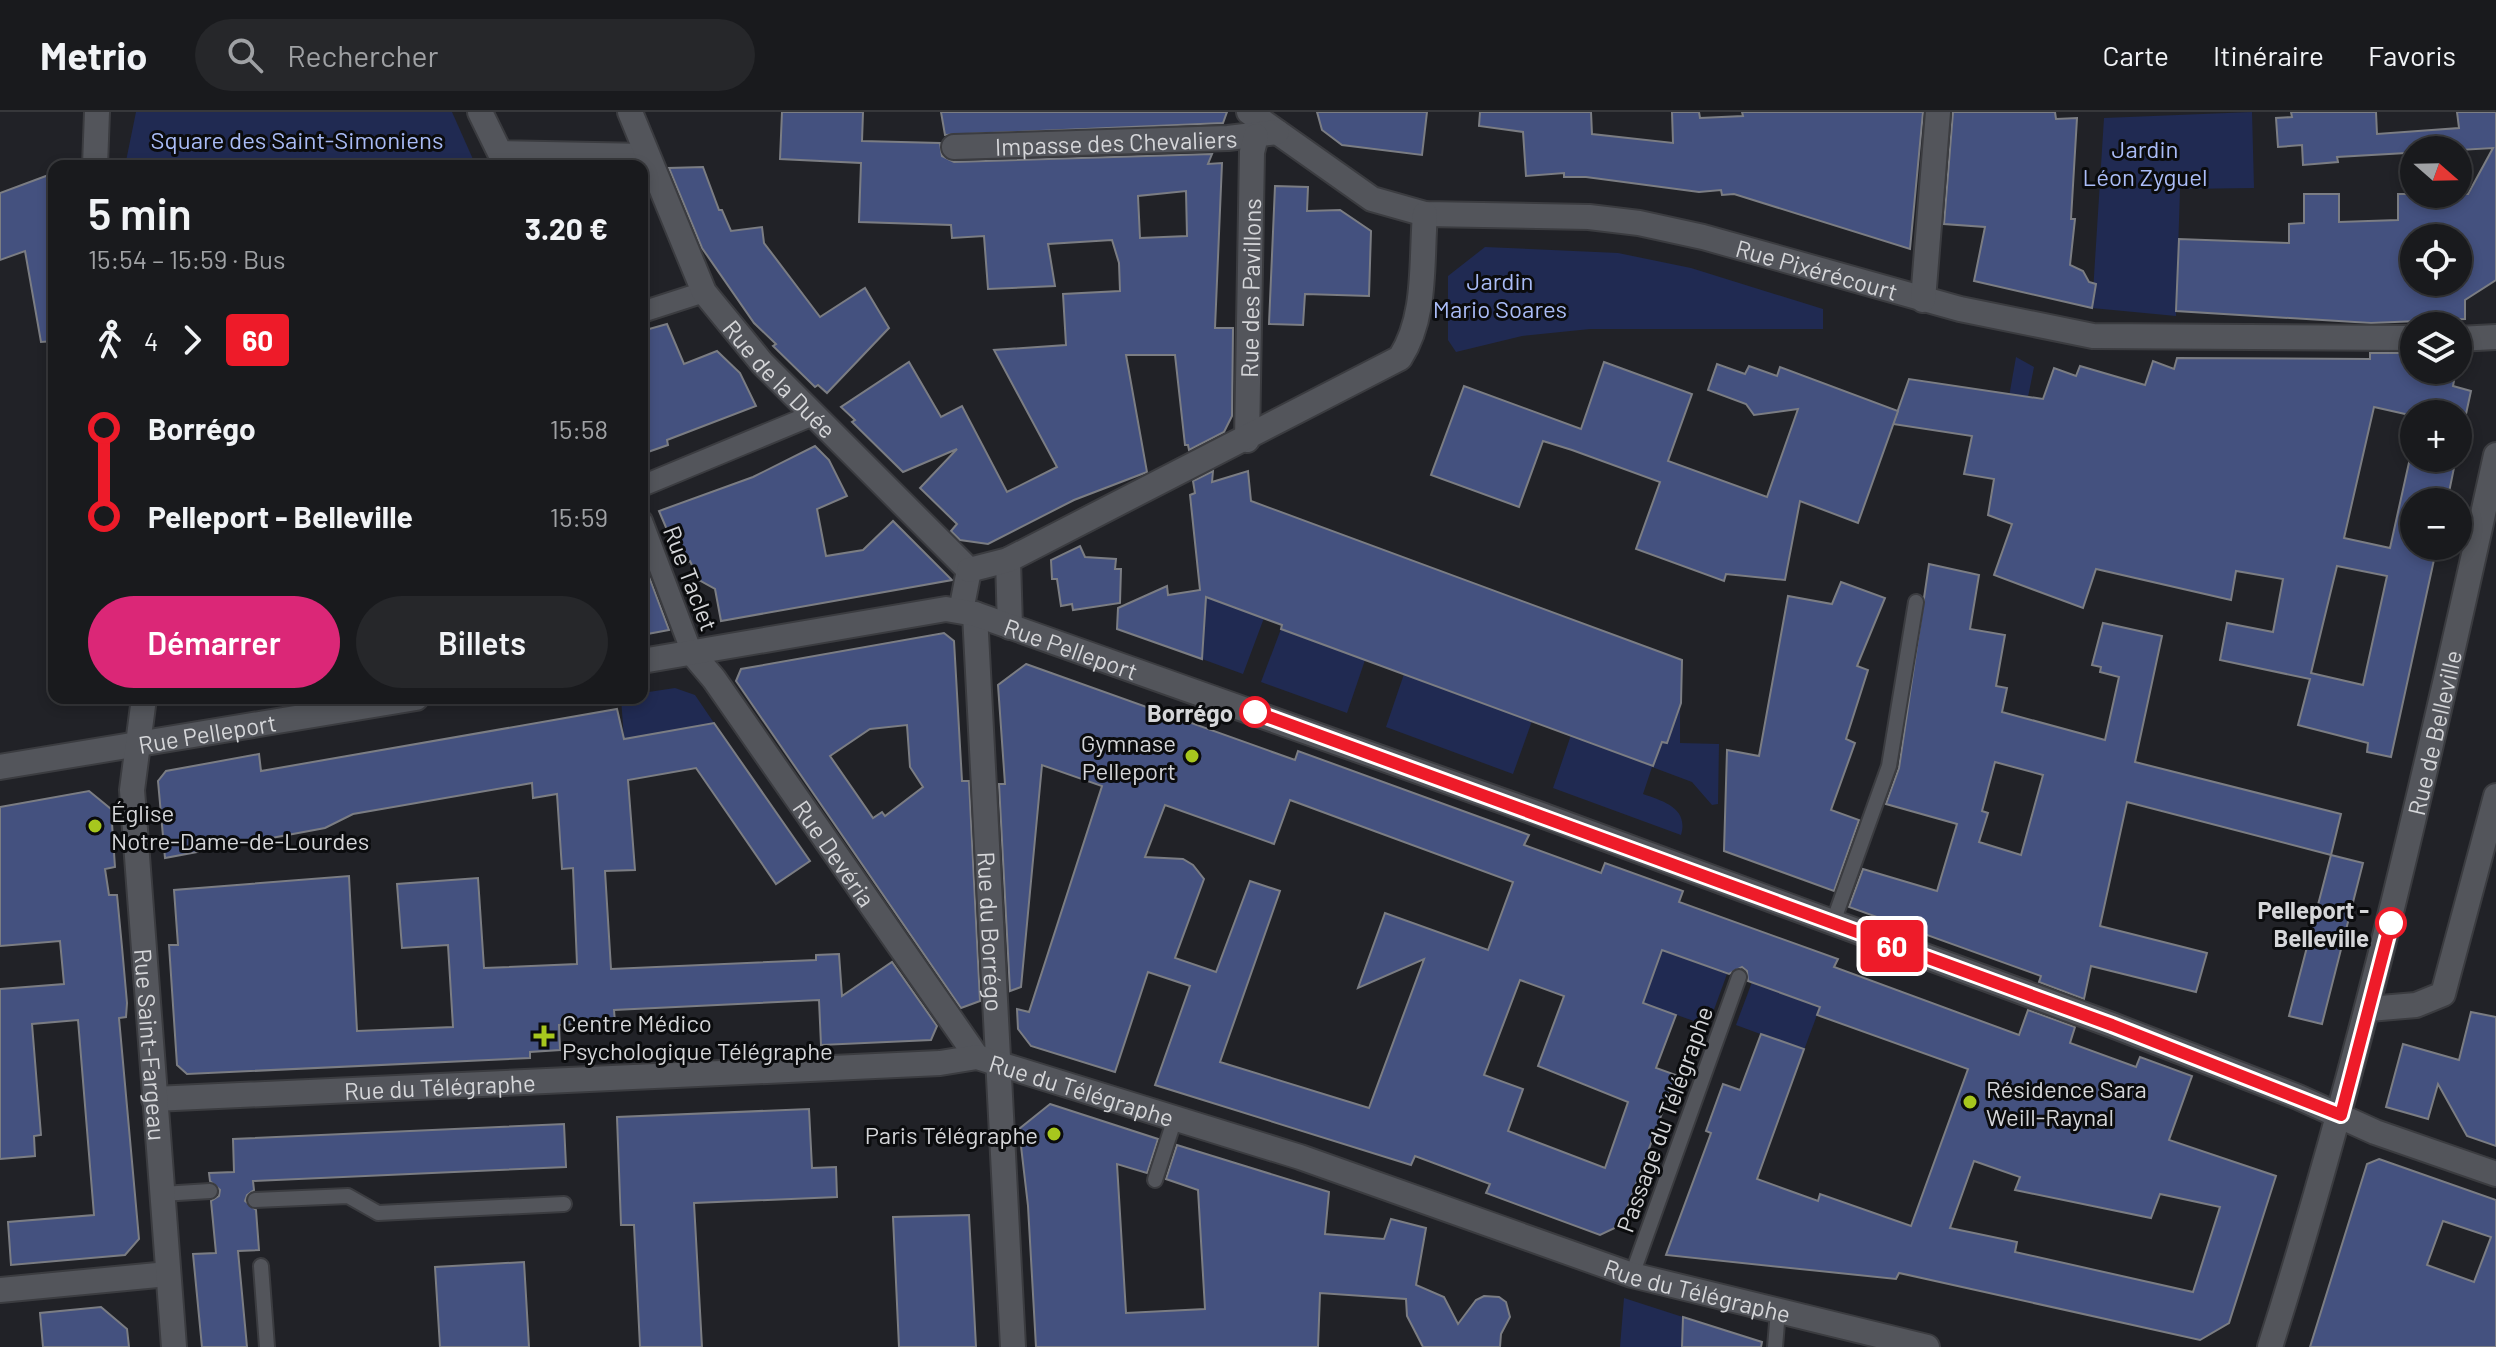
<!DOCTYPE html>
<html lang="fr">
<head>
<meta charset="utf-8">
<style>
	body { margin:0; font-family:Barlow,sans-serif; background:#26272a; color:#f1f3f6; height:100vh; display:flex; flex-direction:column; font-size:30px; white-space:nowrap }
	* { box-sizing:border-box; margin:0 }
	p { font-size:26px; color:#9fa1a4 }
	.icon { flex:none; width:44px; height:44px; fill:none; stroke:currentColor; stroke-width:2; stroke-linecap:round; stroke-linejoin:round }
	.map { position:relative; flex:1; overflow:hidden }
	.side { position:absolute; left:48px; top:48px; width:600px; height:544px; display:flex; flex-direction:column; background:#191a1d; border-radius:16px; box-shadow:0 4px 12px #0003,0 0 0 2px #37383b }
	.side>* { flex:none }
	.badge { padding:0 16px; border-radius:6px; font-size:28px; line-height:52px }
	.needle { width:52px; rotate:110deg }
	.controls { position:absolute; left:2400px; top:24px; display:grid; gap:16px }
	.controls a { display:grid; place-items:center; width:72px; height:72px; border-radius:50%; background:#191a1d; box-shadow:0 4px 12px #0003,0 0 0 2px #37383b; font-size:40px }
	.map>.badge { position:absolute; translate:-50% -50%; box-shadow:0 0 0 4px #fff }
	.legs { display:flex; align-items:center; gap:12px; height:88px; padding:0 40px; font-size:26px }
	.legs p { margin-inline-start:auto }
	.summary { display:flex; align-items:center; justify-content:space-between; height:136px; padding:0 40px }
	h1 { font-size:44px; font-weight:600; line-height:60px }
	.cta { display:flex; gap:16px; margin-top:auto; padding:16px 40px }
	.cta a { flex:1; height:92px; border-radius:48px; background:#db2777; color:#fff; font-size:32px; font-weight:600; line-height:92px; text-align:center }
	.cta a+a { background:#26272a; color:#f1f3f6 }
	ul { padding:0 40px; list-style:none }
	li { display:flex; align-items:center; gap:28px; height:88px; font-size:30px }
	li i { display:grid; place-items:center; width:12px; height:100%; margin:0 10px; background:currentColor }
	li i::after { content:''; width:20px; height:20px; margin:-10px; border:6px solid; border-radius:50%; background:#191a1d }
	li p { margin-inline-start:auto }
	li:first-child i { background:linear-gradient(#0000 50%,currentColor 0) }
	li:last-child i { background:linear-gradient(currentColor 50%,#0000 0) }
	header { display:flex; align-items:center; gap:48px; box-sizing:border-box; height:112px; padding:0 40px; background:#191a1d; border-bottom:2px solid #37383b }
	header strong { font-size:38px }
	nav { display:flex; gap:44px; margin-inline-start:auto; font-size:28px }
	.search { width:560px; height:72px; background:#26272a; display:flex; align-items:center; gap:20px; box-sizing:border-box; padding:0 28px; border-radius:44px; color:#9fa1a4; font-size:30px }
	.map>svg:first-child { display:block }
	.green { fill:#202a52 }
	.building { fill:#44517f; stroke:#7b7d83; stroke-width:2; fill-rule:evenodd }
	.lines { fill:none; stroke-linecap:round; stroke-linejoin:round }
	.service-casing { stroke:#3b3c40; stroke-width:18 }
	.pedestrian-casing { stroke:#3b3c40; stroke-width:24 }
	.minor-casing { stroke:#3b3c40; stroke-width:28 }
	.tertiary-casing { stroke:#3b3c40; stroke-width:28 }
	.secondary-casing { stroke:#3b3c40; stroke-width:28 }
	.service { stroke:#53555b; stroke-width:14 }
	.pedestrian { stroke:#53555b; stroke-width:20 }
	.minor { stroke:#53555b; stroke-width:24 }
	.tertiary { stroke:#53555b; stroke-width:24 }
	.secondary { stroke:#53555b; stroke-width:24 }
	.line-1-casing { stroke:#fff; stroke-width:18 }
	.line-1 { stroke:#ee1b29; stroke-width:12 }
	.stop-1-dot { fill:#fff; stroke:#ee1b29; stroke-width:4 }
	.poi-dot { fill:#a7c71e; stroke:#0b0c0e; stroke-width:3 }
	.labels { text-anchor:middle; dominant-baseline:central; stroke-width:6; stroke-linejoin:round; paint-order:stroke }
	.park-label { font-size:24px; fill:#aabcf7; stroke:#0b0c0e }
	.street-label { font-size:24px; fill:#d5d6d9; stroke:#0b0c0e }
	.stop-label { font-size:24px; font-weight:bold; fill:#d5d6d9; stroke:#0b0c0e; text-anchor:end }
	.poi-label { font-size:24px; fill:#d5d6d9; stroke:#0b0c0e; text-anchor:start }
</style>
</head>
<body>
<header>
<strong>Metrio</strong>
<div class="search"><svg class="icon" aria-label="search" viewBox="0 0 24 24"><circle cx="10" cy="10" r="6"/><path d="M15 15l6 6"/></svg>Rechercher</div>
<nav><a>Carte</a><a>Itinéraire</a><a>Favoris</a></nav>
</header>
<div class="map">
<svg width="2496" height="1235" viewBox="0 0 2496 1235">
	<rect width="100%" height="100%" fill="#212227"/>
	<g class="green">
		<path d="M136,0H452L476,54H125Z"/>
		<path d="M2252,0L2254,76L2180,77L2176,204L2092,196L2104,6Z"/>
		<path d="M1485,135L1618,141L1691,156L1823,197V217H1590L1522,224L1456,240L1448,228V164Z"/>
		<path d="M2016,245L2034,255L2028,285L2006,302Z"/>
		<path d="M1206,485L1264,506L1243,562L1202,547Z"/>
		<path d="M1281,517L1365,548L1347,601L1261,570Z"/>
		<path d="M1404,562L1532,609L1513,662L1386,615Z"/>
		<path d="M675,576L695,583L714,611L624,627L621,586H642V581Z"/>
		<path d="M1680,581V631L1719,632L1718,692L1712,693L1692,670L1652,655L1643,682C1663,689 1689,696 1681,723L1553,676L1571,623L1653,653L1662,629L1667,631Z"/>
		<path d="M1662,838L1727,862L1708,914L1643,891Z"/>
		<path d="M1752,870L1820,895L1804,938L1736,913Z"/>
		<path d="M1624,1186L1757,1229L1756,1235H1620Z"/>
	</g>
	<g class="building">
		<path d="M782,0H863L862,29L940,31L942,44L954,50L1212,42L1208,52L1222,51L1215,216H1233L1232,304L1224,320L1189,338L1188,333H1185L1175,243H1126L1147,360L1074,388L988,432L960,428L951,419L957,412L920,376L957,337L903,360L852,310L855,308L841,295L909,250L941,305L962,294L1007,380L1057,355L994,238L1066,233L1063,182L1120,179L1119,151L1112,128L1048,132L1055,174L988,177L984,124L952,126L951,113L859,110L861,51L780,47ZM1186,79L1187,124L1140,126L1138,84Z"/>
		<path d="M941,0H1227L1223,11L945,23Z"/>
		<path d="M1317,0H1427L1422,43L1342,33L1322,18Z"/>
		<path d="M1480,0H1591L1592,22L1673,31L1672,0H1699L1700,6L1743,4L1742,0H1923L1910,137L1734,82L1722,83L1721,78L1699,80L1586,65H1564V61L1526,64L1523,20L1479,14Z"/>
		<path d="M1953,0H2055L2056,7L2077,6L2071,107H2075L2070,153L2083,159L2089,170L2096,172L2092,196L1974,169L1985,115L1944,112Z"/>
		<path d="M2291,0H2376L2377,22L2459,16L2457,0H2496V168L2465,188V207L2371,211L2176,199L2179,127L2289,131V112L2304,111V82H2339V110L2398,108V82H2468L2493,36L2337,45L2338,50L2303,53L2302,33L2278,35L2276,6L2292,5ZM2458,124V170H2414V126Z"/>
		<path d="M703,55L719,98H722L731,119L762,115L764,131L820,205L865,176L889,216L827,281L818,273L815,275L773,234L776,232L754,211L702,136L669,56Z"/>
		<path d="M54,61V229L41,230L25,139L0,148V81Z"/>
		<path d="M1275,74L1308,75L1307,99L1340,98L1371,119L1369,184L1305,182L1303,213L1269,212Z"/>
		<path d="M667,212L684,252L717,239L740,261L756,294L667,328L668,333L642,342V219Z"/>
		<path d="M2370,241H2414V258H2456L2453,274L2471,279L2466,302H2405L2374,295L2344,426L2390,436L2410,346H2456L2447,390H2414V434H2437L2391,645L2367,640L2368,631L2298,613L2310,567L2220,548L2227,511L2273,520L2283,467L2236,459L2231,488L2096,457L2083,496L1994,463L2012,412L1988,403L1994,367L1964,362L1972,324L1893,312L1909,267L2043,287L2054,256L2076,264L2080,254L2145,273L2153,249L2174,257L2177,246L2370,247ZM2337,454L2387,464L2363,573L2311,561Z"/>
		<path d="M1604,250L1692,282L1668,349L1767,385L1798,297L1754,303L1746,292L1708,278L1717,252L1745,262L1749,254L1777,264L1780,255L1898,299L1858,411L1800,389L1785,468L1726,462L1724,469L1636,437L1660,370L1572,338L1543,329L1519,395L1431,363L1464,274L1581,317Z"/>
		<path d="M815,334L829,348L847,384L817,397L826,444L863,438L893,409L952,468L721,509L715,477L699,468L690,449L682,453L659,399L753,365Z"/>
		<path d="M1213,359L1212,370L1248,359L1251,389L1682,548L1681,591L1667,631L1662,630L1653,654L1281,517L1282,513L1206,485L1202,547L1117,517L1118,496L1167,474L1168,483L1200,478L1190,383L1195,381L1193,369Z"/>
		<path d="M1080,434L1085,445L1116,447L1115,457H1121L1120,491L1073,498L1072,492L1061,494L1057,467H1052L1051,448Z"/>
		<path d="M642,446L669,518L642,523Z"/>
		<path d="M1929,452L1979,463L1970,517L2005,523L1996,574L2007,576L2002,600L2105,628L2119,565L2100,560L2101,555L2092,553L2103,511L2162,524L2135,650L2341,702L2331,743L2127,690L2100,814L2207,841L2196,880L2091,854L2084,887L2039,870L2041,864L1849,795L1863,757L1937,779L1957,712L1886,692L1899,656ZM1995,650L2043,663L2021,743L1979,730L1988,701L1982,699Z"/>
		<path d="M1841,470L1885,486L1857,554L1868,558L1846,627L1855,631L1831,698L1859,708L1834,779L1724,739L1727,638L1759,644L1788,484L1832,492Z"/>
		<path d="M944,521L954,529L962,669H969L980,889L961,896L736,569L741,557ZM907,613L910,655L923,675L885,704L882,700L873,706L830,644L870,617Z"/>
		<path d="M1026,552L1295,648L1298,639L1529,723L1524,733L1601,761L1605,751L1683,779L1679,790L1838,847L1834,855L2019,923L2028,898L2075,915L2070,931L2136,955L2140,945L2192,964L2169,1028L2276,1064L2229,1211L2200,1228L1899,1161L1896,1167L1666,1143L1711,1021L1706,1019L1723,972L1740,978L1761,922L1804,937L1757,1067L1818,1089L1820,1082L1911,1114L1968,957L1817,903L1820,895L1748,869L1747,859L1742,855L1729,862L1662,838L1643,891L1676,903L1656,956L1676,963L1621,1113L1600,1123L1486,1081L1490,1072L1415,1044L1411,1053L1155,973L1190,874L1148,860L1115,960L1031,934L1018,917L1017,897L1029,900L1102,674L1042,653L1021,875L1010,879L999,672H1005L998,573ZM1290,688L1513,770L1488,838L1385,801L1358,876L1424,847L1369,996L1220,950L1280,779L1250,769L1216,860L1175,846L1204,767L1193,753L1183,747L1145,745L1165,693L1274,732ZM1520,868L1564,884L1538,954L1628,990L1605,1056L1508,1019L1523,977L1484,963ZM1974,1049L2020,1065L2015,1078L2151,1106L2160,1082L2220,1095L2193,1180L2015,1140L2017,1130L1950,1116Z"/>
		<path d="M617,597L624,627L714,611L810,749L776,772L696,656L628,668L635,758L605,759L611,857L816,848V843L839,842L842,884L892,850L937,914L931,928L821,933L819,888L614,898L615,910L559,913L560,938L530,940V946L187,962L177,953L169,833H178L174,778L349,764L357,919L453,915L448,833L402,836L397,772L478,766L484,856L577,852L573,756L562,757L557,682L533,686L532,671L353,702L325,716L165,746L158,669L166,659L259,642L261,659Z"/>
		<path d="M89,679L111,697L115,755L105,757L109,783H117L122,835L127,891L126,905L119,906L139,1127L125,1143L11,1153L8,1110L94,1103L78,908L32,912L41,1023L34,1024L35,1044L0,1047V877L64,872L60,829L0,834V695Z"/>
		<path d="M2331,743L2363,751L2322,912L2289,904Z"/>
		<path d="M2471,900L2496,905V1034L2467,1024L2438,972L2428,1007L2386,995L2403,932L2459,948Z"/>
		<path d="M1050,992L1158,1027L1147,1061L1117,1052L1126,1201L1205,1197L1198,1078L1166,1067L1177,1033L1329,1080L1325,1122L1384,1127L1391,1107L1426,1116L1416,1173L1444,1185L1458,1212L1476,1188L1484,1184L1499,1185L1506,1190L1510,1205L1501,1222L1500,1235H1423L1407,1204L1406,1187L1320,1181L1318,1235H1036L1028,1094L1019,1017Z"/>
		<path d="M809,997L812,1056L836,1055L837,1085L694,1091L702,1235H640L634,1113H621L617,1005Z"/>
		<path d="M564,1012L566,1055L253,1069L254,1078L247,1083L245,1089L256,1098L259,1138L238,1139L247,1235H202L193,1142L216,1141L211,1089L219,1084L220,1078L210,1069L209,1061L234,1060L233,1027Z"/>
		<path d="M2379,1047L2496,1088V1235H2310L2367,1052ZM2443,1109L2491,1125L2474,1170L2427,1153Z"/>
		<path d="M969,1103L976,1235H899L893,1105Z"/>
		<path d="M524,1150L529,1235H440L435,1155Z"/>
		<path d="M101,1195L127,1217L129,1235H43L40,1201Z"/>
		<path d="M1683,1205L1762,1230L1761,1235H1682Z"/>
	</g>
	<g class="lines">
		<g class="service-casing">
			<g id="service">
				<path d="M1832,813L1889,654L1916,490"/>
				<path d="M1155,1068L1175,1006"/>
				<path d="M162,1082L210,1079"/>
				<path d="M255,1088L348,1084L378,1101L564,1092"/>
				<path d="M261,1154L267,1235"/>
				<path d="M1632,1163L1739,865"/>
				<path d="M1775,1235L1778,1199"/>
			</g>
		</g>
		<g class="pedestrian-casing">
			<g id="pedestrian">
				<path d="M642,200L704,180"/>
				<path d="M642,374L813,303"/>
				<path d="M642,409L692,541"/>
			</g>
		</g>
		<g class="minor-casing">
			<g id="minor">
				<path d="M480,0L500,41L646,44"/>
				<path id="s1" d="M630,0L704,180L762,251L969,458L961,499"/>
				<path id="s2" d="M1249,0L1372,87L1425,102L1589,105L1639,111L1703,125L1960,197L2093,224L2414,226"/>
				<path id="s3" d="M954,35L1228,26L1277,20"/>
				<path d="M1923,188L1938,0"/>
				<path d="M2458,227L2496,225"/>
				<path id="s4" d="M1247,328L1252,40L1256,24"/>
				<path d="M1008,448L1010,515"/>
				<path d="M969,458L1008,448L1400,246C1427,204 1421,150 1425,102"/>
				<path id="s5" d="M975,502L1013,1235"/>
				<path id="s6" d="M692,541L714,567L977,945"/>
				<path id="s7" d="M642,549L946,497L975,502L1536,701L2112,913L2298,985L2375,1020L2496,1062"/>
				<path id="s8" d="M0,655L416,586"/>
				<path d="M2369,897L2416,893L2443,882L2496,684"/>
				<path id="s9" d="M154,987L940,951L977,945L1300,1045L1632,1163L1927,1235"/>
				<path d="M0,1178L168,1162"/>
			</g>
		</g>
		<g class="tertiary-casing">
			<g id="tertiary">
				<path d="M95,54L97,0"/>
				<path id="s10" d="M144,586L132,678L174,1235"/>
			</g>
		</g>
		<g class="secondary-casing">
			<g id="secondary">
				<path id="s11" d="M2270,1235C2363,942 2430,643 2496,343"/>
			</g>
		</g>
		<use href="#service" class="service"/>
		<use href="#pedestrian" class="pedestrian"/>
		<use href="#minor" class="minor"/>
		<use href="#tertiary" class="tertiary"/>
		<use href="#secondary" class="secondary"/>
	</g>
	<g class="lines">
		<g class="line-1-casing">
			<path id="line-1" d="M1255,600L2112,913L2341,1003L2391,811"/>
		</g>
		<use href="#line-1" class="line-1"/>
	</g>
	<g class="stop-1-dot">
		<circle cx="1255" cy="600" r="14"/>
		<circle cx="2391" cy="811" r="14"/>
	</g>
	<g class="poi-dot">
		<circle cx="1192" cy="644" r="8"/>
		<circle cx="95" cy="714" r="8"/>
		<path d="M540 912h8v8h8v8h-8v8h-8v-8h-8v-8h8z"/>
		<circle cx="1970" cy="990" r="8"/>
		<circle cx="1054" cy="1022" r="8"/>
	</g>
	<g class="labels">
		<g class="park-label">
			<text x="297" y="27">Square des Saint-Simoniens</text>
			<text x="2145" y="36">Jardin<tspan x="2145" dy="28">Léon Zyguel</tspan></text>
			<text x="1500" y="168">Jardin<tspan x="1500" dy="28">Mario Soares</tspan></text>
		</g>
		<g class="street-label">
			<text stroke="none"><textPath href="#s3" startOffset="162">Impasse des Chevaliers</textPath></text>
			<text stroke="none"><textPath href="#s2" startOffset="604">Rue Pixérécourt</textPath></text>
			<text stroke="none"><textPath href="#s4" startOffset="152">Rue des Pavillons</textPath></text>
			<text stroke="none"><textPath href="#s1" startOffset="310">Rue de la Duée</textPath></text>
			<text transform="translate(691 466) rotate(69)">Rue Taclet</text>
			<text stroke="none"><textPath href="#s7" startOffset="440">Rue Pelleport</textPath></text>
			<text stroke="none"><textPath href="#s8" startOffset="210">Rue Pelleport</textPath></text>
			<text stroke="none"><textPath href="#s11" startOffset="636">Rue de Belleville</textPath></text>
			<text stroke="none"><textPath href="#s6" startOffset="246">Rue Devéria</textPath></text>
			<text stroke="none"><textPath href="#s5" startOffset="318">Rue du Borrégo</textPath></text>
			<text stroke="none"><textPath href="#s10" startOffset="348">Rue Saint-Fargeau</textPath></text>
			<text stroke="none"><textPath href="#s9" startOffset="286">Rue du Télégraphe</textPath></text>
			<text stroke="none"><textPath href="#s9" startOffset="934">Rue du Télégraphe</textPath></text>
			<text transform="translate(1664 1007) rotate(-70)">Passage du Télégraphe</text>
			<text stroke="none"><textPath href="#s9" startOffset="1582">Rue du Télégraphe</textPath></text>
		</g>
		<g class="stop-label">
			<text x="1233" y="600">Borrégo</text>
			<text x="2369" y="797">Pelleport -<tspan x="2369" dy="28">Belleville</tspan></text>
		</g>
		<g class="poi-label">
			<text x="1176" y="630" text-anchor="end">Gymnase<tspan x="1176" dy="28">Pelleport</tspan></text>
			<text x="111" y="700">Église<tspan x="111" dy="28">Notre-Dame-de-Lourdes</tspan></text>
			<text x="562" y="910">Centre Médico<tspan x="562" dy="28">Psychologique Télégraphe</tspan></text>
			<text x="1986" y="976">Résidence Sara<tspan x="1986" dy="28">Weill-Raynal</tspan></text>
			<text x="1038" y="1022" text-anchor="end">Paris Télégraphe</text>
		</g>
	</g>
</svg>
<div class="controls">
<a><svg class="needle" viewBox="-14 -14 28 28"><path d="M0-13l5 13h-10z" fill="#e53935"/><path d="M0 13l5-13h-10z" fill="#9fa1a4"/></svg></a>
<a><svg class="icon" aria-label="locate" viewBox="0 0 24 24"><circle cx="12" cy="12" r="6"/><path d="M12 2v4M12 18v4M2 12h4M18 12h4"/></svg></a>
<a><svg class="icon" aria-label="layers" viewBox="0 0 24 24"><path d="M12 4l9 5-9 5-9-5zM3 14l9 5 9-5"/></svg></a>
<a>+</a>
<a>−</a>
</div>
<b class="badge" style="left:1892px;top:834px;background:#ee1b29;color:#fff">60</b>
<section class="side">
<div class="summary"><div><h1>5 min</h1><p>15:54 – 15:59 · Bus</p></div><b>3.20 €</b></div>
<div class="legs"><svg class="icon" aria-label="walk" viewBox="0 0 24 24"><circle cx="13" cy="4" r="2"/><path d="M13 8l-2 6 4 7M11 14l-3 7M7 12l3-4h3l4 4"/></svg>4<svg class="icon" aria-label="forward" viewBox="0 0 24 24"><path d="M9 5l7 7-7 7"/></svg><b class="badge" style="background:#ee1b29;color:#fff">60</b></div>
<ul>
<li><i style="color:#ee1b29"></i><b>Borrégo</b><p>15:58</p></li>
<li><i style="color:#ee1b29"></i><b>Pelleport - Belleville</b><p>15:59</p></li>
</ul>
<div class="cta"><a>Démarrer</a><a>Billets</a></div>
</section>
</div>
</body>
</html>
